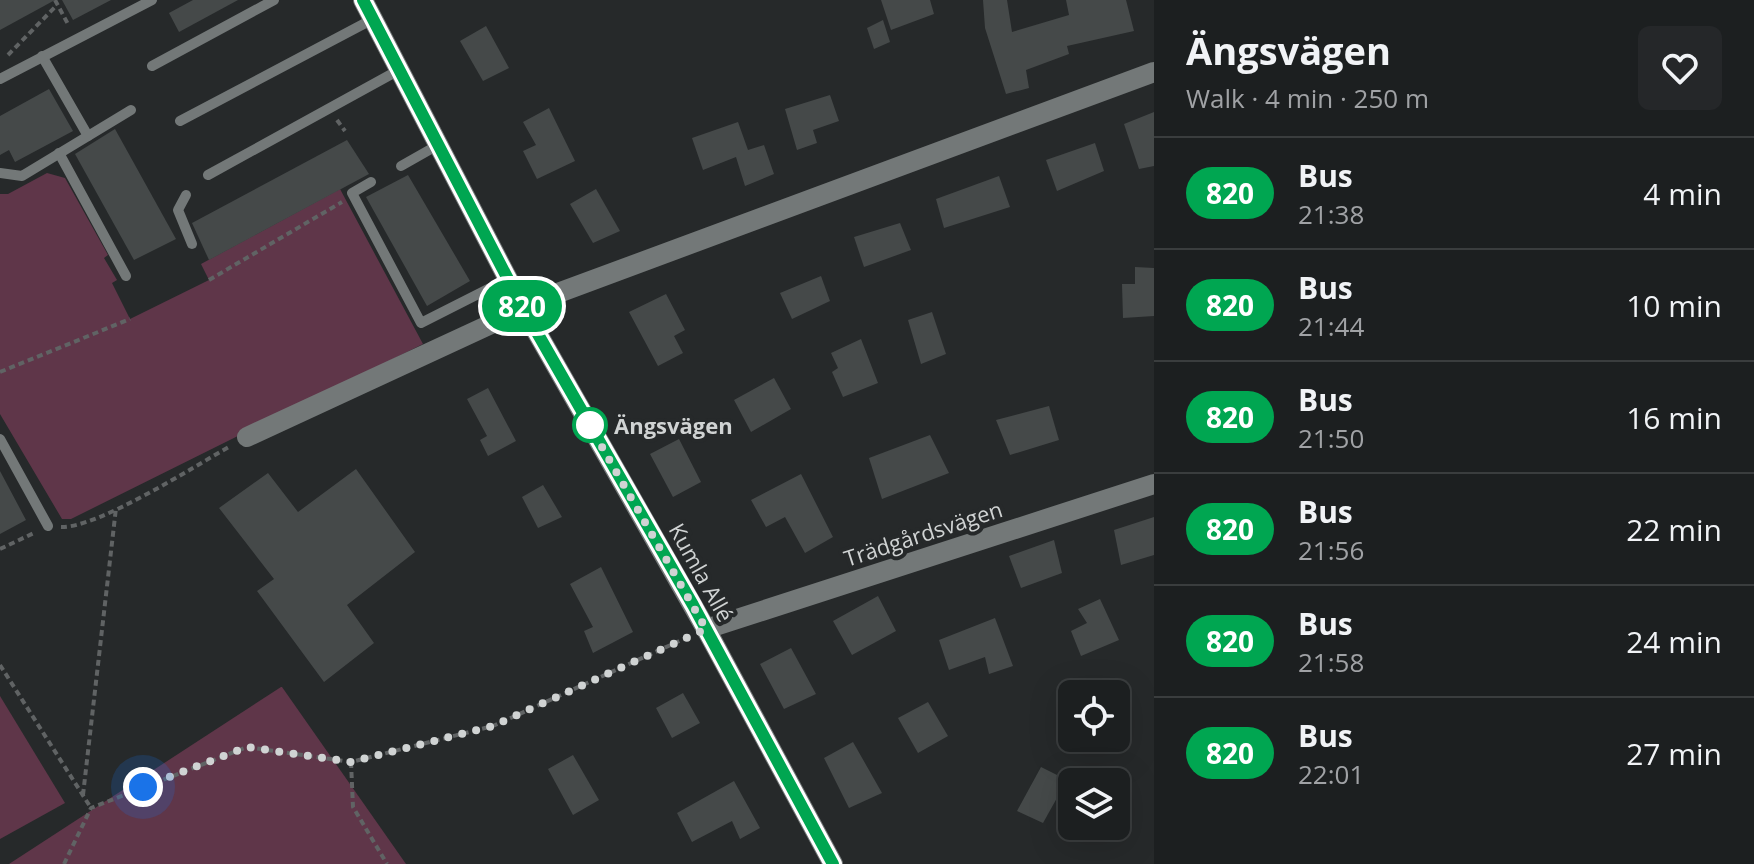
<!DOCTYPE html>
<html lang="en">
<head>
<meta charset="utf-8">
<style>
	body { margin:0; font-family:"Open Sans",sans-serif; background:#252729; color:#f1f3f6; height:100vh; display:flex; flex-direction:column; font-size:30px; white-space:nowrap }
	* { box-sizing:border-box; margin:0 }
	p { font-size:26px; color:#a0a2a5 }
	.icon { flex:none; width:44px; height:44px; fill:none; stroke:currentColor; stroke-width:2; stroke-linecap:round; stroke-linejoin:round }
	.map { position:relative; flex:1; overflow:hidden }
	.sheet { display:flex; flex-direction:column; background:#1c1f20; width:600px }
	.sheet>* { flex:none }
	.badge { padding:0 16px; border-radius:26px; font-size:28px; line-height:52px }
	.tools { position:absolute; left:1058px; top:680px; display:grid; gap:16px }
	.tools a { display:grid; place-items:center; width:72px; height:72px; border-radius:12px; background:#1c1f20; box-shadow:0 8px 32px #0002,0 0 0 2px #3a3d3e; font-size:40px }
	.you { position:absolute; width:40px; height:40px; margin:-20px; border:6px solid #fff; border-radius:50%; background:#1a73e8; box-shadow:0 0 0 12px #1a73e833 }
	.map>.badge { position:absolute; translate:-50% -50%; box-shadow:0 0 0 4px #fff }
	.round { display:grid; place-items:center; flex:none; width:84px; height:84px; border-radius:12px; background:#252729 }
	.headline { display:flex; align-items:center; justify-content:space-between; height:136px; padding:0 32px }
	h1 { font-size:38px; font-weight:700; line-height:60px }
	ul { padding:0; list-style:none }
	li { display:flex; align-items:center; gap:24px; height:112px; padding:0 32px; border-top:2px solid #3a3d3e }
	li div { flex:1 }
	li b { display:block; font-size:30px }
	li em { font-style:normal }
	li .badge { min-width:88px; font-weight:700; text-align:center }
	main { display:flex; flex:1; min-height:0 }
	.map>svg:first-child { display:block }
	.green { fill:#5f3649 }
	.building { fill:#454949 }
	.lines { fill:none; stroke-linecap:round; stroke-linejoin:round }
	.path { stroke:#606364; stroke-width:4; stroke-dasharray:6 4; stroke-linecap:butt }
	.lane { stroke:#737878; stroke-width:10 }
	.street { stroke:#737878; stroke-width:20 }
	.line-casing { stroke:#fff; stroke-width:18 }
	.line { stroke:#00a651; stroke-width:12 }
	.walk { stroke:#d0d3d3; stroke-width:8; stroke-dasharray:0 14.4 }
	.stop-dot { fill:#fff; stroke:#00a651; stroke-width:4 }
	.labels { text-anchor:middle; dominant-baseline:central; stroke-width:8; stroke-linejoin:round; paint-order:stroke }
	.stop-label { font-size:22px; font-weight:bold; fill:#d0d3d3; stroke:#26292a; text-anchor:start }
	.street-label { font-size:22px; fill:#d0d3d3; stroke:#26292a }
</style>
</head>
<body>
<main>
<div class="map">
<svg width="1154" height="864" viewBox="0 0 1154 864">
	<rect width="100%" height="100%" fill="#26292a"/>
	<g class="green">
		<path d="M47,173L65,178L108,255L104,258L117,280L112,283L130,319L209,280L201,264L340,189L423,344L71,519H62L0,414V194H8Z"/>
		<path d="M282,687L406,864H9L281,687Z"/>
		<path d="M0,696L65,803L0,839Z"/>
	</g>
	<g class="building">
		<path d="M0,0H55L0,30Z"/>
		<path d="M62,0H111L73,20Z"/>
		<path d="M193,0H238L179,32L169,13Z"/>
		<path d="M881,0H930L934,14L891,30Z"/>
		<path d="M983,0H1007L1012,32L1069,15L1066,0H1126L1134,31L1067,46L1069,54L1026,70L1029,88L1006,94L985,28Z"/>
		<path d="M883,20L890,42L874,49L867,28Z"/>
		<path d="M486,26L509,68L483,81L460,41Z"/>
		<path d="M49,89L73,131L15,162L9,150L0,155V116Z"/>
		<path d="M830,95L839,121L813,130L817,143L797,150L785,109Z"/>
		<path d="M549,108L575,161L537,179L523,151L536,145L523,122Z"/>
		<path d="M1154,112V166L1139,169L1124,124Z"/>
		<path d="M738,122L748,150L764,145L774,174L745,186L736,157L703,170L692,138Z"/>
		<path d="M115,129L176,239L134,260L75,154Z"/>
		<path d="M347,140L369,174L209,260L192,223Z"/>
		<path d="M1095,143L1104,171L1057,191L1046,160Z"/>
		<path d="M408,175L470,281L427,306L366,197Z"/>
		<path d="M999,176L1010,207L944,228L936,199Z"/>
		<path d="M596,189L620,231L593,243L570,204Z"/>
		<path d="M900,223L911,250L864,267L854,237Z"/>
		<path d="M1135,267L1154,268V316L1123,318L1122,284H1135Z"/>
		<path d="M821,276L830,301L792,319L780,293Z"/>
		<path d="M666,294L685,330L674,336L683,353L658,366L629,312Z"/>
		<path d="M932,312L946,354L921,364L908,320Z"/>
		<path d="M861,339L878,383L843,397L832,372L838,368L831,353Z"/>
		<path d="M774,378L791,409L751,432L734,400Z"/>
		<path d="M488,388L516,441L488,456L480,440L487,436L467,399Z"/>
		<path d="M1049,406L1059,440L1010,455L996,420Z"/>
		<path d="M930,435L949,473L882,499L869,458Z"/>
		<path d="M679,439L701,482L673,497L650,454Z"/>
		<path d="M356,469L415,552L347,605L374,643L324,682L257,591L274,579L219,508L268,473L298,512Z"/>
		<path d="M0,471L26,520L0,534Z"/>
		<path d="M801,474L833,537L805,553L785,517L766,527L751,500Z"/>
		<path d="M543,485L562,517L538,528L522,497Z"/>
		<path d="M1154,517V555L1121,565L1114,530Z"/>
		<path d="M1054,540L1062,573L1021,588L1009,556Z"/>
		<path d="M601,567L633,632L593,653L584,631L593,627L570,584Z"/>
		<path d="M878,596L896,631L852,655L833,621Z"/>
		<path d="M1100,599L1119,640L1081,656L1071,631L1087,623L1078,609Z"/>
		<path d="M995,618L1013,666L989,674L985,657L949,670L939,640Z"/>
		<path d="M791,648L816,694L784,709L760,664Z"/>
		<path d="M683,693L700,723L672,738L656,708Z"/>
		<path d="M928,702L948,736L918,753L898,718Z"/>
		<path d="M853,742L882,793L849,808L824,758Z"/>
		<path d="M573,755L599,800L573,815L548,769Z"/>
		<path d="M1041,767L1067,780L1043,823L1017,811Z"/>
		<path d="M734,781L760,828L740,839L732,821L692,842L677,813Z"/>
	</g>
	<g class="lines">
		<g class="path">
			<path d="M55,0L69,26"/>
			<path d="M8,55L57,5"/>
			<path d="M337,120L345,131"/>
			<path d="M209,280L342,202"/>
			<path d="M0,372L130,319"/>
			<path d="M61,527C98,528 193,467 229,447"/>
			<path d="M0,549L34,533"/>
			<path d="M0,665L91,808"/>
			<path d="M351,762L353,807L387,864"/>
			<path d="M83,795L116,508"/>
			<path d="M64,864L91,808L247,747L351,762L493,726L686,638"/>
		</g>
		<g class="lane">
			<path d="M42,56L88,136"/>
			<path d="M152,66L274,0"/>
			<path d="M0,79L152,0"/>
			<path d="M180,121L373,19"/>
			<path d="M59,153L126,276"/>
			<path d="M401,166L438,145"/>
			<path d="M0,173L22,176L131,110"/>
			<path d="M208,175L399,70"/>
			<path d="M371,182L352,193L421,323L508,279"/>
			<path d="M186,195L178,210L192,244"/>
			<path d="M0,439L48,526"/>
		</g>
		<g class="street">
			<path d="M363,0L523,308L706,629L833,864"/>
			<path d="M247,437L558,293L1154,72"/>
			<path d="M706,629L1154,484"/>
		</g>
	</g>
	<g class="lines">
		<g class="line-casing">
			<path id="line" d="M363,0L523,308L693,605L833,864"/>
		</g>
		<use href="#line" class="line"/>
		<path class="walk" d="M143,787L247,747L351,762L493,726L706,629L586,419L590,425"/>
	</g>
	<circle class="stop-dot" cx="590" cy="425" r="16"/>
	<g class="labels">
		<g class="stop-label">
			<text x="614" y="425">Ängsvägen</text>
		</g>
		<g class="street-label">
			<text transform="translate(923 533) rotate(-18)">Trädgårdsvägen</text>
			<text transform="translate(702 572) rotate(61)">Kumla Allé</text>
		</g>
	</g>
</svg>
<div class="tools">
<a><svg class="icon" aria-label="locate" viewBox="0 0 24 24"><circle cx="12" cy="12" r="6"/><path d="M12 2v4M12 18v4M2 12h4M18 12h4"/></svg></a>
<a><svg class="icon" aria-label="layers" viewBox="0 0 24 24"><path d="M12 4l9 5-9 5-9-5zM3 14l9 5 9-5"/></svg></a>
</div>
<div class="you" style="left:143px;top:787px"></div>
<b class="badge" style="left:522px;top:306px;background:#00a651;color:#fff">820</b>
</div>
<section class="sheet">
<div class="headline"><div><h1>Ängsvägen</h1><p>Walk · 4 min · 250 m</p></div><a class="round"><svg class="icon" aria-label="heart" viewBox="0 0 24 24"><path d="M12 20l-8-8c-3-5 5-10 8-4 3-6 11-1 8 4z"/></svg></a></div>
<ul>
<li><span class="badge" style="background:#00a651;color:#fff">820</span><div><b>Bus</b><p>21:38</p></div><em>4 min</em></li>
<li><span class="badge" style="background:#00a651;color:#fff">820</span><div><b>Bus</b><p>21:44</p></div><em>10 min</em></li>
<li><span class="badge" style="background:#00a651;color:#fff">820</span><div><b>Bus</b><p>21:50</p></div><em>16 min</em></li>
<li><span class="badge" style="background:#00a651;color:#fff">820</span><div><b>Bus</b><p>21:56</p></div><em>22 min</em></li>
<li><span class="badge" style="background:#00a651;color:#fff">820</span><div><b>Bus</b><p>21:58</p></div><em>24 min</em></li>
<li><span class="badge" style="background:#00a651;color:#fff">820</span><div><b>Bus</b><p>22:01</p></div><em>27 min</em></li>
</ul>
</section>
</main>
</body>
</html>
